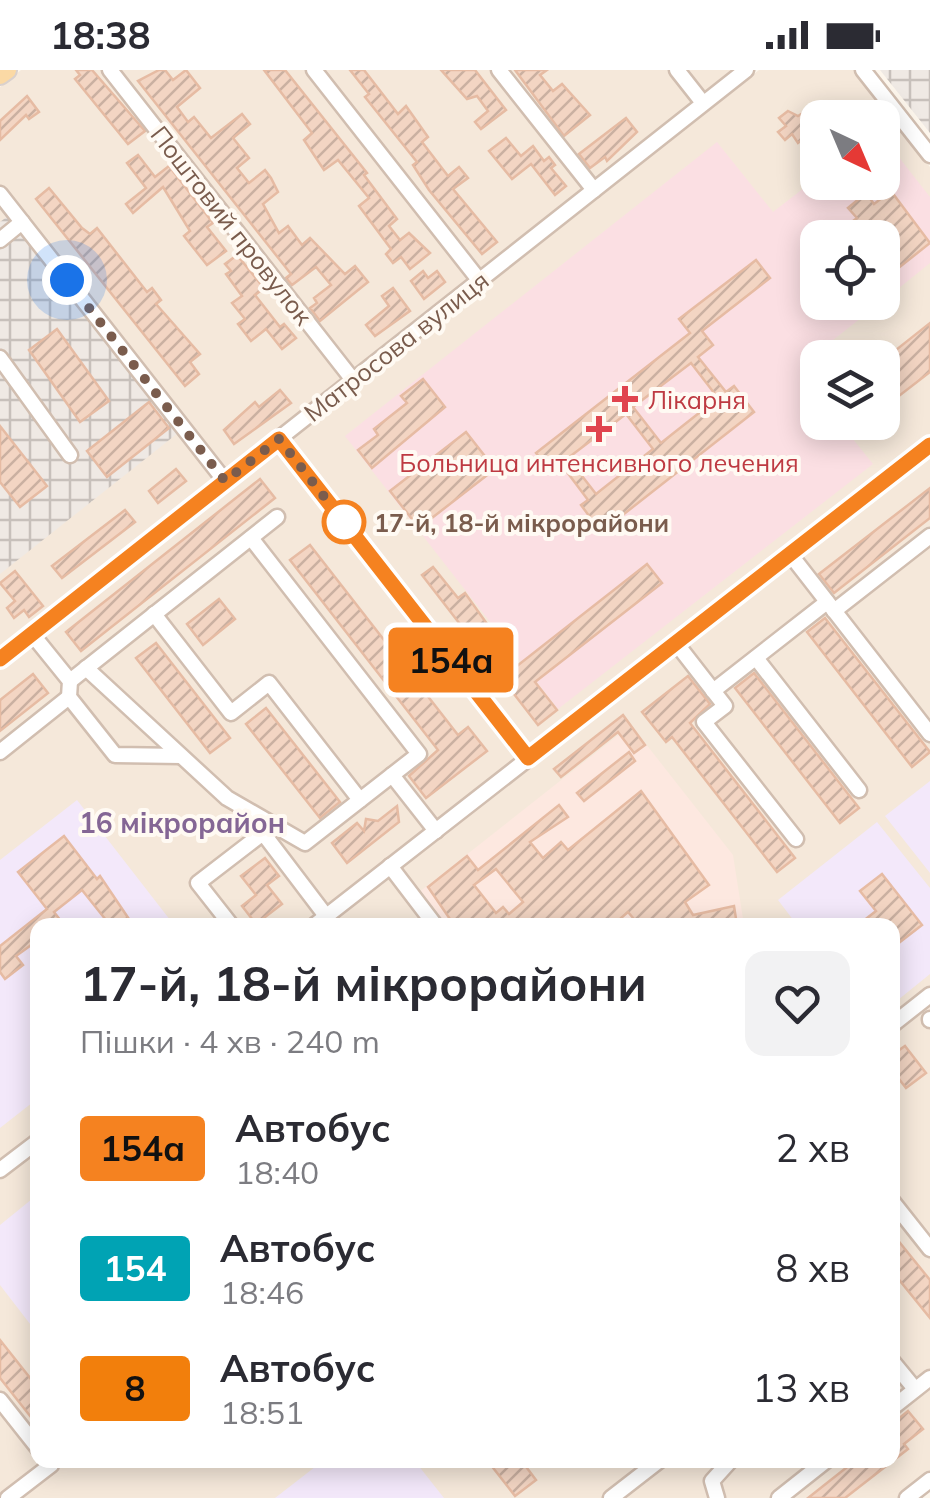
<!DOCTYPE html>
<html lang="uk">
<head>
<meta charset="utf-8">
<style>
	body { margin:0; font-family:Mulish,sans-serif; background:#f2f2f3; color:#2b2b33; height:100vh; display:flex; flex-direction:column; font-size:38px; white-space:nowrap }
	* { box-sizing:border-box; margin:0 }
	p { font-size:32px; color:#7c7c81 }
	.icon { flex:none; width:55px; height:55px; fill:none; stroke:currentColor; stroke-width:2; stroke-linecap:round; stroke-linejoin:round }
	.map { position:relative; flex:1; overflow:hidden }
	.details { position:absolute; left:30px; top:848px; width:870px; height:550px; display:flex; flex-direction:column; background:#fff; border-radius:20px; box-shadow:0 5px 25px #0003 }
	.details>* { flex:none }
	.badge { padding:0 20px; border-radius:8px; font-size:35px; line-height:65px }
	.needle { width:65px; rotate:136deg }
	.controls { position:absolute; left:800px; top:30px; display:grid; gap:20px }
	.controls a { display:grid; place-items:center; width:100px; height:100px; border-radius:20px; background:#fff; box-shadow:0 5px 25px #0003; font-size:50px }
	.you { position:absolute; width:50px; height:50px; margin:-25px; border:8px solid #fff; border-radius:50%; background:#1a73e8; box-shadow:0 0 0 15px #1a73e833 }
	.map>.badge { position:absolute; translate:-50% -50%; box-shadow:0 0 0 5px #fff }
	.round { display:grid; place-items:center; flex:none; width:105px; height:105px; border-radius:20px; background:#f2f2f3 }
	.head { display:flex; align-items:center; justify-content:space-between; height:170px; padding:0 50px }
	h1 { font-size:48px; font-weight:700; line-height:75px }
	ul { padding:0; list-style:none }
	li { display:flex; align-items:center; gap:30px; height:120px; padding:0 50px }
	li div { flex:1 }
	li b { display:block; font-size:38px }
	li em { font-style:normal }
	li .badge { min-width:110px; font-weight:700; text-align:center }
	.status { display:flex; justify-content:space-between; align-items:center; height:70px; padding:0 50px; background:#fff; direction:ltr }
	.status svg { height:28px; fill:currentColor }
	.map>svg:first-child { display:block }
	.residential { fill:#f5e8da; fill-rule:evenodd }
	.commercial { fill:#fde8e0 }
	.industrial { fill:url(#industrial-grid) }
	.education { fill:#f3e8fa }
	.medical { fill:#fbdfe3 }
	.building { fill:url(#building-hatch); stroke:#e6bba3; stroke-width:2.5; fill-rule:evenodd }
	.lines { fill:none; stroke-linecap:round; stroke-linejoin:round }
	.minor-casing { stroke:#d1beb0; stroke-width:19 }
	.major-casing { stroke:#dad1cd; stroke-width:22 }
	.minor { stroke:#fff; stroke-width:14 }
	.major { stroke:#fbd9a5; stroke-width:18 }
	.line-casing { stroke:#fff; stroke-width:22 }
	.line { stroke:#f58220; stroke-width:15 }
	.walk { stroke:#7a5c4d; stroke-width:10; stroke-dasharray:0 18 }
	.health-dot { fill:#e0444e; stroke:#fffaf3; stroke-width:4 }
	.stop-dot { fill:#fff; stroke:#f58220; stroke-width:5 }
	.labels { text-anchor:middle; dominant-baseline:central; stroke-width:8; stroke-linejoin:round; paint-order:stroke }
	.street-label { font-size:25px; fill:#7a5c4d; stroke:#fffaf3 }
	.health-label { font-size:25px; fill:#be3a42; stroke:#fffaf3; text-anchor:start }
	.stop-label { font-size:25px; font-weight:bold; fill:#7a5c4d; stroke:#fffaf3; text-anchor:start }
	.neighbourhood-label { font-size:28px; font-weight:bold; fill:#846695; stroke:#fffaf3 }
</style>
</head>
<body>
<div class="status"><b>18:38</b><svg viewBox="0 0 49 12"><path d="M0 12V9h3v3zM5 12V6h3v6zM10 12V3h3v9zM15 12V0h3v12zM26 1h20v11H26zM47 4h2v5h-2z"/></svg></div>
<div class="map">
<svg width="930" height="1428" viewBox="0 0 930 1428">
	<defs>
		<pattern id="industrial-grid" width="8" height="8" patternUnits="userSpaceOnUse" patternTransform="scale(2.5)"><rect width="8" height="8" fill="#efe9e4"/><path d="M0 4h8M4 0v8" fill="none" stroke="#c7c0bb"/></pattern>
		<pattern id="building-hatch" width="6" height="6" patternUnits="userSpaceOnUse" patternTransform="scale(2.5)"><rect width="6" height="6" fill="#f3d5c3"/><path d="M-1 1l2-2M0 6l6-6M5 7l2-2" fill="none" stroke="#cab0a1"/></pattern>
	</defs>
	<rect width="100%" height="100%" fill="#fdf6ec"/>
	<g class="residential">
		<path d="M21,0H732L0,579V17Z"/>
		<path d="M759,0H854L930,97V366L304,855H38L37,1063L0,1092V598ZM818,48H882V112H818ZM818,168H882V232H818ZM818,288H882V352H818Z"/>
		<path d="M930,384V1402L897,1428H0V1110L37,1081L38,1390H892V855H327Z"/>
	</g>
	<path class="commercial" d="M631,655L733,785L744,855H443L418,823Z"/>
	<g class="industrial">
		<path d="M880,0H930V63Z"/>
		<path d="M8,146L178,363L0,504V152Z"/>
	</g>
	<g class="education">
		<path d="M930,711V803L885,746Z"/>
		<path d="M77,730L174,855H38L37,1029L0,1058V790Z"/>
		<path d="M877,752L930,818V904L893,934L892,855H797L778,830Z"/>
		<path d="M37,1125V1263L0,1215V1155Z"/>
		<path d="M324,1390H414L444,1428H275Z"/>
	</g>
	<path class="medical" d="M883,67L930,127V193L883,231L882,168H818V232L880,233L828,274L827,287L818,288V352L840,353L873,394L558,639L345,366L717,72L773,142L817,108L818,112H882Z"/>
	<g class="building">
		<path d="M76,0H92L145,61L128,74L75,9L80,5Z"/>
		<path d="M159,0H165L173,10L186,0L200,18L177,37L188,52L194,47L211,68L242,44L250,54L233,68L249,88L237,98L249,113L265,100L271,108L278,122L263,134L279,163L288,156L302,175L310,168L345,204L355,196L368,212L320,251L310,238L317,233L314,228L331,215L316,197L292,215L286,208L291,204L138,11Z"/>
		<path d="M264,0H285L367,103L364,105L397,149L389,156L400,170L409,163L430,183L410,199L401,187L393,193L386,184L391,179L359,136L369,128L338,90L324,100L304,70L312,63Z"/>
		<path d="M350,0H364L398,44L406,36L428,67L422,72L448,106L459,97L468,108L453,119L497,172L482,184L429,120L413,95L417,92L365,27L369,24Z"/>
		<path d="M441,0H475L506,40L481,59L475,52L488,41L477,26L467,29Z"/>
		<path d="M515,0H547L540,5L553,21L562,14L590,45L564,66Z"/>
		<path d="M27,26L39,42L29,49L26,45L0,70V51Z"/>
		<path d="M788,41L798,46L803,43L809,51L804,54L807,66L798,73L792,64L785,70L778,62L786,56L779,48Z"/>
		<path d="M626,48L637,62L607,91L605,87L590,98L579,84Z"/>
		<path d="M506,68L521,86L533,76L544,91L549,87L555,95L551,98L566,116L555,125L531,94L512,109L489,81Z"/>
		<path d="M138,85L155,107L169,96L213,153L207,157L226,181L207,195L184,166L190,161L163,117L133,143L126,134L146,118L127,93Z"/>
		<path d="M49,118L82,158L90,164L97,158L147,222L152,218L161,230L156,234L200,284L190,292L199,304L185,316L36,129Z"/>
		<path d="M891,121L930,173L882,211V168H845L840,161L857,148L848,138L866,123L874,134Z"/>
		<path d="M237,185L264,218L255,225L280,257L284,254L296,268L282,279L266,259L251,271L238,254L245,249L232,233L242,226L226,204L231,201L225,194Z"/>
		<path d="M756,190L770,208L702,261L713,275L698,287L726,322L734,316L754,342L601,462L581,435L588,430L561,394L551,402L536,383L690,263L679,249ZM691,293L718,328L661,373L633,337ZM626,344L653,379L596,424L568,388Z"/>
		<path d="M423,201L428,208L437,201L445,212L424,229L411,211Z"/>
		<path d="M393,218L410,241L375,266L366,255L389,236L382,226Z"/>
		<path d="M930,253V302L882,339V291Z"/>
		<path d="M57,259L109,331L80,352L29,280Z"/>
		<path d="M423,309L445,337L372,398L358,380L378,365L374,359L407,333L401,326Z"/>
		<path d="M280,320L291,333L234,374L224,360L255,332L259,337Z"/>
		<path d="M149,332L169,358L107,407L87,381Z"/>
		<path d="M0,356L47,416L20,437L0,412Z"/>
		<path d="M466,362L495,399L419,458L390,421Z"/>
		<path d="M176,399L186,411L158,433L149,421Z"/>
		<path d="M260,409L275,428L81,581L66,562Z"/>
		<path d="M930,418V448L834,523L819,504Z"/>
		<path d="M125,440L135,452L62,508L52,496Z"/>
		<path d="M310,475L458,665L468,657L487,681L426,728L409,706L438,680L290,490Z"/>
		<path d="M647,494L662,513L535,612L557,640L538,655L422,505L433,497L458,528L465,523L517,596Z"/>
		<path d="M15,501L43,536L29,547L24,540L14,548L7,538L15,531L0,513Z"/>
		<path d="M219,529L235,549L203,575L187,554Z"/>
		<path d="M825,548L930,682L912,697L807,562Z"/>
		<path d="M156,573L230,668L210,683L136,588Z"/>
		<path d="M754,603L859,738L840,753L735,618Z"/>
		<path d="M33,604L48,623L0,661V630Z"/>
		<path d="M688,606L710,634L690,653L795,788L777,802L672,667L666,672L642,642Z"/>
		<path d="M266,638L340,732L320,748L246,654Z"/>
		<path d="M623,645L645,675L634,683L618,662L561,707L554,699Z"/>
		<path d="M629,682L635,691L584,731L577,723Z"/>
		<path d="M641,721L709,815L685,832L693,845L734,836L737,855H639L628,842L613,855H454L428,817L467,786L478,800L559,735L568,747L530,772L543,788L561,772L568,780ZM496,799L523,832L509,844L503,837L496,843L474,815Z"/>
		<path d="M397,736L399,752L347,793L332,773L357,753L364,761L366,749L378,751Z"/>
		<path d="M64,766L97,809L100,806L133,855H110L82,820L54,842L64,855H38V870L16,886L23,895L5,909L0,902V876L47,839L18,802Z"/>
		<path d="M265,788L279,806L267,815L282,834L256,854L242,836L256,825L241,806Z"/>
		<path d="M882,804L922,855L900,872L892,855H858L876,841L860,821Z"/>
		<path d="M905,976L926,1003L906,1018L892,1000V985Z"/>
		<path d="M892,1163L930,1210V1248L892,1201Z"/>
		<path d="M0,1270L38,1318V1356L0,1308Z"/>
		<path d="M908,1341L923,1359L904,1374L908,1379L845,1428H808L856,1390H892V1354Z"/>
		<path d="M487,1390H521L536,1410L515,1426Z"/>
	</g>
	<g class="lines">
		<g class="minor-casing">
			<g id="minor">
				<path d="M110,0L353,310"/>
				<path d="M314,0L479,210"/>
				<path d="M499,0L594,120"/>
				<path d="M677,0L703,33"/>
				<path d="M863,0L930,85"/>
				<path d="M0,124L225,411"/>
				<path d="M0,170L22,152"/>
				<path d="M0,288L70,385"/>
				<path d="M279,369L528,688"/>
				<path d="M790,484L930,664"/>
				<path d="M834,541L930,466"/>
				<path d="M154,544L231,643L269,613L360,730"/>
				<path d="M32,564L70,611L69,627L115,685L181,686"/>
				<path d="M676,573L725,636L704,652L796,769"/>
				<path d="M756,588L859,720"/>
				<path d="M0,589L746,0"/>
				<path d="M86,598L227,728L305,773L419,684L251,468"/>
				<path d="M70,611L277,447"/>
				<path d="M713,621L827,532"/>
				<path d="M0,682L69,627"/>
				<path d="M392,705L436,761"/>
				<path d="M390,796L435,855"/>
				<path d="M231,855L198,813L263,763L326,846"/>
				<path d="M315,855L930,375"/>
				<path d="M930,949V950"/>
				<path d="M892,955L930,925"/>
				<path d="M0,1100L38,1071"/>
				<path d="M892,1131L930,1179"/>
				<path d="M892,1291L915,1319"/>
				<path d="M0,1330L38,1378"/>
				<path d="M892,1338L930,1308"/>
				<path d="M8,1428L51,1395L47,1390"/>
				<path d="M611,1428L660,1390"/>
				<path d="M717,1428L712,1411L731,1390"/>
				<path d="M779,1428L827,1390"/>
				<path d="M907,1428L930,1410"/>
			</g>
		</g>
		<g class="major-casing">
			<path id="major" d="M0,5L7,0"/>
		</g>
		<use href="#minor" class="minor"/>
		<use href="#major" class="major"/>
	</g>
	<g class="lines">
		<g class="line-casing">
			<path id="line" d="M0,589L279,369L528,688L930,375"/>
		</g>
		<use href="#line" class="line"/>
		<path class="walk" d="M67,210L225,411L279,369L344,452"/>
	</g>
	<g class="health-dot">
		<path d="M620 314h10v10h10v10h-10v10h-10v-10h-10v-10h10z"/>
		<path d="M594 344h10v10h10v10h-10v10h-10v-10h-10v-10h10z"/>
	</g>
	<circle class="stop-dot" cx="344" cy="452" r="20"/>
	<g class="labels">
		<g class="street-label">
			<text transform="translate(232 155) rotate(52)">Поштовий провулок</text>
			<text transform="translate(396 276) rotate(-38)">Матросова вулиця</text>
		</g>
		<g class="health-label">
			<text x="648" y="329">Лікарня</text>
			<text x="599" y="392" text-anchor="middle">Больница интенсивного лечения</text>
		</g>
		<g class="stop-label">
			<text x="374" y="452">17-й, 18-й мікрорайони</text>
		</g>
		<g class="neighbourhood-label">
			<text x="182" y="752">16 мікрорайон</text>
		</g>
	</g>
</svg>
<div class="controls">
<a><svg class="needle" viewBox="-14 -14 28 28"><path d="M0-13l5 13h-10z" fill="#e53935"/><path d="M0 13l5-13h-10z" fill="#7c7c81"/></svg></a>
<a><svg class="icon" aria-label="locate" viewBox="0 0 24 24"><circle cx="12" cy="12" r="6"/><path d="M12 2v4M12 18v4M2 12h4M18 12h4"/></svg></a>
<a><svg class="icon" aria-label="layers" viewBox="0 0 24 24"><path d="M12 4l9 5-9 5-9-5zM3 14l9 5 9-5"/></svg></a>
</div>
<div class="you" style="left:67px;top:210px"></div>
<b class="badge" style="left:451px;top:590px;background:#f58220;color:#111">154а</b>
<section class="details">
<div class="head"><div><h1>17-й, 18-й мікрорайони</h1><p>Пішки · 4 хв · 240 m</p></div><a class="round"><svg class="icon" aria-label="heart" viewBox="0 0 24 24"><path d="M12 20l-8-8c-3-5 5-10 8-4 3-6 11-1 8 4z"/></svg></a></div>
<ul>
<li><span class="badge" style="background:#f58220;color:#111">154а</span><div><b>Автобус</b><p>18:40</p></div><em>2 хв</em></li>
<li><span class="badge" style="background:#00a3b4;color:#fff">154</span><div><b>Автобус</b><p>18:46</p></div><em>8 хв</em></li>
<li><span class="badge" style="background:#f27f0c;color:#111">8</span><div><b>Автобус</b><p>18:51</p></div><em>13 хв</em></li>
</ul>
</section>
</div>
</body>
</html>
